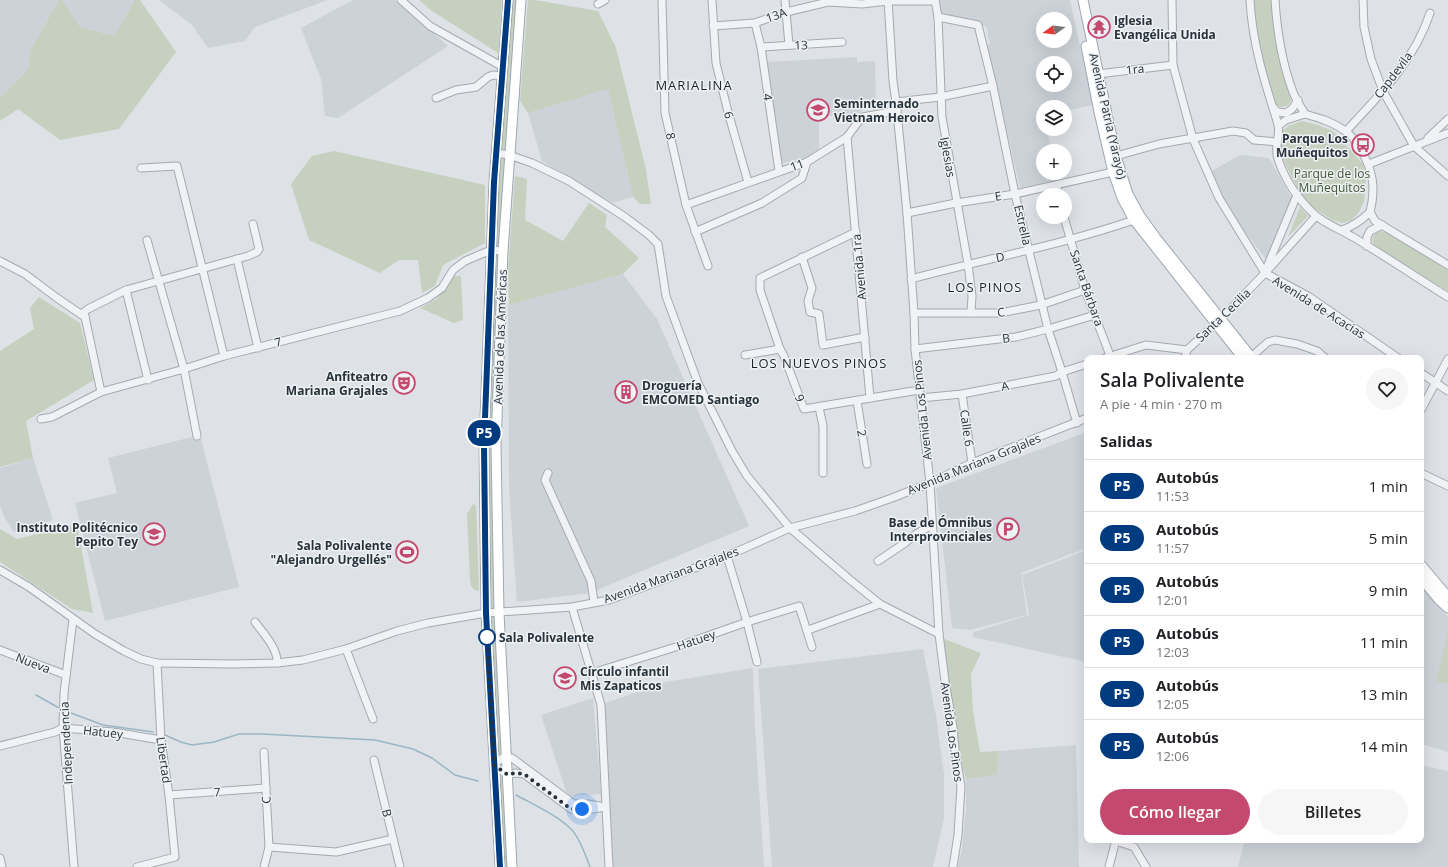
<!DOCTYPE html>
<html lang="es">
<head>
<meta charset="utf-8">
<style>
	body { margin:0; font-family:"Open Sans",sans-serif; background:#f6f6f6; color:#202124; height:100vh; display:flex; flex-direction:column; font-size:15px; white-space:nowrap }
	* { box-sizing:border-box; margin:0 }
	p { font-size:13px; color:#757577 }
	.icon { flex:none; width:22px; height:22px; fill:none; stroke:currentColor; stroke-width:2; stroke-linecap:round; stroke-linejoin:round }
	.map { position:relative; flex:1; overflow:hidden }
	.side { position:absolute; left:1084px; top:355px; width:340px; height:488px; display:flex; flex-direction:column; background:#fff; border-radius:8px; box-shadow:0 4px 16px #0002 }
	.side>* { flex:none }
	.badge { padding:0 8px; border-radius:13px; font-size:14px; line-height:26px }
	.needle { width:26px; rotate:255deg }
	.controls { position:absolute; left:1036px; top:12px; display:grid; gap:8px }
	.controls a { display:grid; place-items:center; width:36px; height:36px; border-radius:50%; background:#fff; box-shadow:0 4px 16px #0002; font-size:20px }
	.you { position:absolute; width:20px; height:20px; margin:-10px; border:3px solid #fff; border-radius:50%; background:#1a73e8; box-shadow:0 0 0 6px #1a73e833 }
	.map>.badge { position:absolute; translate:-50% -50%; box-shadow:0 0 0 2px #fff }
	h2 { padding:0 16px; font-size:15px; line-height:36px }
	.round { display:grid; place-items:center; flex:none; width:42px; height:42px; border-radius:21px; background:#f6f6f6 }
	.head { display:flex; align-items:center; justify-content:space-between; height:68px; padding:0 16px }
	h1 { font-size:19px; font-weight:600; line-height:30px }
	.button { display:flex; gap:8px; margin-top:auto; padding:8px 16px }
	.button a { flex:1; height:46px; border-radius:24px; background:#c4496e; color:#fff; font-size:16px; font-weight:600; line-height:46px; text-align:center }
	.button a+a { background:#f6f6f6; color:#202124 }
	ul { padding:0; list-style:none }
	li { display:flex; align-items:center; gap:12px; height:52px; padding:0 16px; border-top:1px solid #e0e0e0 }
	li div { flex:1 }
	li b { display:block; font-size:15px }
	li em { font-style:normal }
	li .badge { min-width:44px; font-weight:700; text-align:center }
	.map>svg:first-child { display:block }
	.built { fill:#ccd2d8; fill-rule:evenodd }
	.green { fill:#c6d0bf }
	.lines { fill:none; stroke-linecap:round; stroke-linejoin:round }
	.stream { stroke:#9ab5c4; stroke-width:1.5 }
	.minor-casing { stroke:#a4aab0; stroke-width:9 }
	.major-casing { stroke:#9ea8b1; stroke-width:11 }
	.minor { stroke:#f0f2f5; stroke-width:7 }
	.major { stroke:#fff; stroke-width:9 }
	.line-casing { stroke:#fff; stroke-width:9 }
	.line { stroke:#003b80; stroke-width:6 }
	.walk { stroke:#28323c; stroke-width:4; stroke-dasharray:0 7.2 }
	.stop-dot { fill:#fff; stroke:#003b80; stroke-width:2 }
	.labels { text-anchor:middle; dominant-baseline:central; stroke-width:3; stroke-linejoin:round; paint-order:stroke }
	.street-label { font-size:12px; fill:#28323c; stroke:#edf1f4 }
	.poi-label { font-size:12px; font-weight:bold; fill:#28323c; stroke:#edf1f4; text-anchor:end }
	.park-label { font-size:12px; fill:#415736; stroke:#edf1f4 }
	.stop-label { font-size:12px; font-weight:bold; fill:#28323c; stroke:#edf1f4; text-anchor:start }
	.neighbourhood-label { font-size:13px; letter-spacing:1px; fill:#1a232d; stroke:#edf1f4 }
</style>
</head>
<body>
<div class="map">
<svg width="1448" height="867" viewBox="0 0 1448 867">
	<rect width="100%" height="100%" fill="#dee2e6"/>
	<g class="built">
		<path d="M0,0H59L30,51L28,69L0,98Z"/>
		<path d="M62,0H135L114,36L80,27Z"/>
		<path d="M159,0H328L255,27L245,41L208,48L192,25Z"/>
		<path d="M353,0H395L448,46L338,118L325,116L321,79L301,28Z"/>
		<path d="M940,0H1070L1093,105L1065,111V107H1043V129H1047L1051,151H1043V173H1056L1057,181L1020,188L987,45L990,44L986,26L941,14ZM1043,19H1065V41H1043ZM1043,63H1065V85H1043Z"/>
		<path d="M857,57V62L875,61L876,102L867,106L857,115L819,116V149L810,156L780,164L766,62Z"/>
		<path d="M608,89L633,197L612,203L542,161L528,113Z"/>
		<path d="M1240,155L1269,158L1292,199L1268,262L1232,215L1222,199L1210,172Z"/>
		<path d="M623,274L657,319L749,526L590,593L517,602L509,489L508,305Z"/>
		<path d="M1087,432V548L1021,573L1027,615L970,630L952,628L936,488Z"/>
		<path d="M200,435L239,587L105,621L75,503L117,493L108,458Z"/>
		<path d="M33,458L53,520L14,532L4,517L0,505V468Z"/>
		<path d="M1087,550V662L973,637L974,632L1029,615L1022,575Z"/>
		<path d="M1421,586L1448,617V752L1421,744Z"/>
		<path d="M923,649L936,716L944,774V818L933,867H772L758,669Z"/>
		<path d="M753,668L755,727L764,867H613L603,704L665,682Z"/>
		<path d="M593,698L601,794L570,796L566,791L541,715Z"/>
		<path d="M1076,745L1079,867H958L962,850L966,807V779L997,775L999,751Z"/>
		<path d="M1421,765L1448,771V867H1238L1245,840H1421Z"/>
	</g>
	<g class="green">
		<path d="M59,0H62L80,27L114,36L135,0H140L176,52L119,129L60,140L18,109L0,121V98L28,69L30,51Z"/>
		<path d="M419,0H502L498,53L432,11Z"/>
		<path d="M512,0H517L506,152L499,151Z"/>
		<path d="M528,0H535L598,11L616,48L646,170L651,204H640L633,197L608,89L528,113L520,101Z"/>
		<path d="M1253,0H1271C1273,25 1277,51 1285,75C1287,83 1295,98 1289,104C1285,108 1279,108 1275,104C1272,101 1271,94 1270,90C1261,61 1256,31 1253,0Z"/>
		<path d="M1302,121L1318,125L1333,131L1363,164L1366,180L1364,201L1359,212L1352,220L1343,223L1332,220L1311,206L1301,195L1279,152L1282,132L1288,126Z"/>
		<path d="M334,151L485,185V243L443,265L435,286L422,293L418,260H399L380,273L309,240L291,184L312,156Z"/>
		<path d="M499,157H505L500,248H494Z"/>
		<path d="M515,176L527,179L525,220L563,241L589,203L607,215L605,227L639,258L623,274L509,305L508,270Z"/>
		<path d="M1300,207L1308,216L1288,237Z"/>
		<path d="M1381,231L1387,233L1448,270V291L1376,248C1370,241 1372,233 1381,231Z"/>
		<path d="M494,252H499L495,609L489,610L487,466Z"/>
		<path d="M453,276H461L463,320L454,323L420,308L437,299Z"/>
		<path d="M39,297L80,323L94,380L26,421L33,458L0,467V351L34,329L30,308Z"/>
		<path d="M473,504L476,505L479,591L475,590L471,586L470,581L467,514Z"/>
		<path d="M77,524L93,613L72,609L0,562V529L17,539Z"/>
		<path d="M490,617H495L502,755L497,759Z"/>
		<path d="M1448,633V684L1436,681Z"/>
		<path d="M944,639L981,653L971,674L973,711L980,752L999,751L997,775L966,779L962,765L949,684Z"/>
		<path d="M497,771L503,775L508,867H503Z"/>
	</g>
	<g class="lines">
		<g class="stream">
			<path d="M36,695L59,708"/>
			<path d="M71,713L103,725L153,732"/>
			<path d="M165,735L181,742L192,745L214,742L239,734H262L375,740L413,749L432,758L455,775L478,781"/>
			<path d="M516,795C534,805 557,815 572,830C580,839 586,856 590,867"/>
		</g>
		<g class="minor-casing">
			<g id="minor">
				<path d="M401,0L430,26L503,67"/>
				<path d="M662,0L665,113L686,205L708,266"/>
				<path d="M712,0L716,63L728,112L748,182"/>
				<path d="M785,0L789,45"/>
				<path d="M888,0L893,81L896,102L907,213L914,313L915,349L930,483L939,634L945,681L953,727L955,750L961,786L958,835L953,867"/>
				<path d="M935,0L938,17L942,117L968,264L972,296L971,313"/>
				<path d="M1172,0L1173,65L1193,139L1219,198L1265,273L1308,296L1398,358"/>
				<path d="M1250,0C1252,42 1265,84 1278,124C1281,135 1273,148 1279,162C1286,181 1299,200 1314,214C1323,223 1342,230 1353,237C1385,256 1416,277 1448,297"/>
				<path d="M1275,0C1277,31 1282,63 1293,92C1296,100 1301,107 1305,114C1319,118 1333,122 1345,131C1352,135 1357,143 1361,150C1373,171 1376,188 1370,212L1375,221L1448,265"/>
				<path d="M1363,0L1364,27L1371,59L1383,91L1414,146L1448,176"/>
				<path d="M598,4L605,0"/>
				<path d="M938,17L978,25L993,86L1015,194L1048,329L1062,372L1077,423"/>
				<path d="M755,23L761,47L779,171"/>
				<path d="M713,26L755,23L786,12L828,2L862,4L888,1H935"/>
				<path d="M761,47L842,42"/>
				<path d="M1098,74L1173,65"/>
				<path d="M436,98L456,90L476,87L488,77L493,75L502,76"/>
				<path d="M896,102L940,97L993,86"/>
				<path d="M1273,107L1277,112L1286,113L1292,109L1298,100"/>
				<path d="M1278,126L1286,120L1305,114"/>
				<path d="M1346,131C1379,96 1415,60 1430,13"/>
				<path d="M847,137L870,398"/>
				<path d="M1428,138L1448,119"/>
				<path d="M496,153L509,155L532,163L569,181L625,217L649,235L658,244L666,296L698,383L732,451L747,476L790,528L849,579L880,604L939,634"/>
				<path d="M1116,156L1159,144L1233,131L1246,133L1254,140L1277,142"/>
				<path d="M1369,164L1448,133"/>
				<path d="M141,168L177,166L224,356"/>
				<path d="M1056,185L1059,195"/>
				<path d="M686,205L807,162L847,137L862,117L897,111"/>
				<path d="M907,213L956,203L1015,194L1113,172"/>
				<path d="M1064,217L1085,290L1111,358"/>
				<path d="M1342,230C1354,226 1361,221 1370,212"/>
				<path d="M695,232L762,203L802,178L807,162"/>
				<path d="M856,232L760,278V290L780,349L784,356L804,409L919,390"/>
				<path d="M147,240L184,369L197,436"/>
				<path d="M1367,246V237L1370,231L1382,225"/>
				<path d="M802,257L812,288L808,301L810,312L819,314L823,345L865,337"/>
				<path d="M237,259L258,348"/>
				<path d="M0,261L25,274L57,298L85,317"/>
				<path d="M1267,267L1297,195"/>
				<path d="M911,279C985,259 1061,245 1134,220"/>
				<path d="M126,290L148,380"/>
				<path d="M914,313H1000L1041,305L1085,290"/>
				<path d="M915,349L1016,337L1048,329L1095,315"/>
				<path d="M745,355L780,349"/>
				<path d="M1251,357L1268,342L1275,340L1297,344L1317,351L1325,358"/>
				<path d="M1105,358L1146,345L1187,350"/>
				<path d="M1185,358L1187,350L1221,319L1265,273L1316,216"/>
				<path d="M1421,373L1448,391"/>
				<path d="M101,392L84,312L88,309L126,290L248,256L257,252L259,249L253,224"/>
				<path d="M962,394L972,463"/>
				<path d="M920,398L962,394L1056,376L1062,372L1087,364"/>
				<path d="M857,401L867,464"/>
				<path d="M819,407L823,426V473"/>
				<path d="M1421,410L1448,359"/>
				<path d="M41,419L52,417L101,392L184,369L224,356L400,311L428,298L442,288L453,270L465,261L491,250L503,251"/>
				<path d="M548,473L545,480L591,581L594,602"/>
				<path d="M1421,473L1448,486"/>
				<path d="M727,556L747,622L757,662"/>
				<path d="M878,561L905,543L916,534L932,525"/>
				<path d="M0,570L29,587L95,634L124,651L141,659L157,663L234,664L277,663L303,660L346,649L397,631L428,623L486,613L572,607L609,600L727,556L790,528L855,511L892,498L930,483L972,463L1087,418"/>
				<path d="M572,607L601,705L609,867"/>
				<path d="M73,619L64,693L63,728L74,867"/>
				<path d="M255,622C264,634 278,649 277,663"/>
				<path d="M808,630L880,604"/>
				<path d="M346,649L373,719"/>
				<path d="M0,650L66,675"/>
				<path d="M592,673L679,646L747,622L799,606L812,647"/>
				<path d="M0,746L55,732L63,728L113,732L161,740"/>
				<path d="M505,756L512,758L574,804H588L605,807L593,809H571L524,774L515,773L508,775L493,765Z"/>
				<path d="M374,760L400,867"/>
				<path d="M169,795L266,788"/>
				<path d="M1116,841L1134,847L1146,867"/>
				<path d="M269,847L336,852L393,839"/>
				<path d="M0,858L2,867"/>
				<path d="M137,867L175,857L169,795L161,740L157,663"/>
				<path d="M264,867L269,847L264,752"/>
				<path d="M1109,867L1116,840"/>
			</g>
		</g>
		<g class="major-casing">
			<g id="major">
				<path d="M1083,0L1116,156L1128,194L1140,216L1156,238L1252,358"/>
				<path d="M1086,46L1099,112L1113,172L1122,198L1134,220L1243,358"/>
				<path d="M1421,565L1448,597"/>
				<path d="M1421,578L1439,600L1448,608"/>
				<path d="M500,867L486,613L484,445L494,182L508,0"/>
				<path d="M512,867L499,613L496,446L503,251L521,0"/>
			</g>
		</g>
		<use href="#minor" class="minor"/>
		<use href="#major" class="major"/>
	</g>
	<g class="lines">
		<g class="line-casing">
			<path id="line" d="M500,867L486,613L484,445L494,182L508,0"/>
		</g>
		<use href="#line" class="line"/>
		<path class="walk" d="M487,637V633L494,765L508,775L515,773L524,774L571,809H582"/>
	</g>
	<defs>
		<g id="temple-ring" transform="scale(1.15)"><circle r="9.5" fill="#edf1f4" stroke="#c4496e" stroke-width="1.5"/><path d="M0-6L5-2H3V0L6.5 2.5H4V6H1.5V3h-3V6H-4V2.5H-6.5L-3 0V-2H-5Z" fill="#c4496e"/></g>
		<g id="school-ring" transform="scale(1.15)"><circle r="9.5" fill="#edf1f4" stroke="#c4496e" stroke-width="1.5"/><path d="M0-5L7-2L0 1L-7-2ZM-4 1L0 2.5L4 1V4Q0 6-4 4Z" fill="#c4496e"/></g>
		<g id="bus-ring" transform="scale(1.15)"><circle r="9.5" fill="#edf1f4" stroke="#c4496e" stroke-width="1.5"/><path d="M-5-6H5V4H4V6H2V4H-2V6H-4V4H-5ZM-3.5-4V0h7V-4ZM-3.5 1.2v1.5H-2V1.2ZM2 1.2v1.5H3.5V1.2Z" fill="#c4496e"/></g>
		<g id="theatre-ring" transform="scale(1.15)"><circle r="9.5" fill="#edf1f4" stroke="#c4496e" stroke-width="1.5"/><path d="M-5-5.5Q0-4 5-5.5V0Q5 5 0 6Q-5 5-5 0ZM-3.3-2.5H-1v1.5H-3.3ZM1-2.5H3.3v1.5H1ZM-2.8 1Q0 5.5 2.8 1Z" fill="#c4496e"/></g>
		<g id="building-ring" transform="scale(1.15)"><circle r="9.5" fill="#edf1f4" stroke="#c4496e" stroke-width="1.5"/><path d="M-4-6H4V6H1V3H-1V6H-4ZM-2.5-4.3h1.7v1.8h-1.7ZM.8-4.3h1.7v1.8H.8ZM-2.5-1h1.7V.8h-1.7ZM.8-1h1.7V.8H.8Z" fill="#c4496e"/></g>
		<g id="parking-ring" transform="scale(1.15)"><circle r="9.5" fill="#edf1f4" stroke="#c4496e" stroke-width="1.5"/><path d="M-3.5-5.5H1a3.5 3.5 0 0 1 0 7H-1V5.5H-3.5ZM-1-3.4V-.6H.8a1.4 1.4 0 0 0 0-2.8Z" fill="#c4496e"/></g>
		<g id="stadium-ring" transform="scale(1.15)"><circle r="9.5" fill="#edf1f4" stroke="#c4496e" stroke-width="1.5"/><path d="M0-5a6.5 5 0 1 0 0 10a6.5 5 0 1 0 0-10ZM-3.5-1.8h7v3.6h-7Z" fill="#c4496e"/></g>
	</defs>
	<g fill-rule="evenodd">
		<use href="#temple-ring" x="1099" y="27"/>
		<use href="#school-ring" x="818" y="110"/>
		<use href="#bus-ring" x="1363" y="145"/>
		<use href="#theatre-ring" x="404" y="383"/>
		<use href="#building-ring" x="626" y="392"/>
		<use href="#parking-ring" x="1008" y="529"/>
		<use href="#school-ring" x="154" y="534"/>
		<use href="#stadium-ring" x="407" y="552"/>
		<use href="#school-ring" x="565" y="678"/>
	</g>
	<circle class="stop-dot" cx="487" cy="637" r="8"/>
	<g class="labels">
		<g class="street-label">
			<text transform="translate(776 15) rotate(-19)">13A</text>
			<text transform="translate(801 45) rotate(-3)">13</text>
			<text transform="translate(1135 69) rotate(-6)">1ra</text>
			<text transform="translate(1393 75) rotate(-53)">Capdevila</text>
			<text transform="translate(768 97) rotate(82)">4</text>
			<text transform="translate(729 115) rotate(75)">6</text>
			<text transform="translate(1108 116) rotate(77)">Avenida Patria (Yarayó)</text>
			<text transform="translate(671 136) rotate(77)">8</text>
			<text transform="translate(948 157) rotate(80)">Iglesias</text>
			<text transform="translate(797 165) rotate(-20)">11</text>
			<text transform="translate(998 196) rotate(-9)">E</text>
			<text transform="translate(1023 225) rotate(77)">Estrella</text>
			<text transform="translate(1000 257) rotate(-12)">D</text>
			<text transform="translate(859 267) rotate(-95)">Avenida 1ra</text>
			<text transform="translate(1087 288) rotate(71)">Santa Bárbara</text>
			<text transform="translate(1319 307) rotate(32)">Avenida de Acacias</text>
			<text transform="translate(1001 312) rotate(-7)">C</text>
			<text transform="translate(1223 315) rotate(-44)">Santa Cecilia</text>
			<text transform="translate(500 337) rotate(-88)">Avenida de las Américas</text>
			<text transform="translate(1006 338) rotate(-7)">B</text>
			<text transform="translate(278 342) rotate(-16)">7</text>
			<text transform="translate(1005 386) rotate(-10)">A</text>
			<text transform="translate(800 398) rotate(68)">9</text>
			<text transform="translate(922 410) rotate(-96)">Avenida Los Pinos</text>
			<text transform="translate(967 428) rotate(82)">Calle 6</text>
			<text transform="translate(862 433) rotate(80)">2</text>
			<text transform="translate(974 464) rotate(-22)">Avenida Mariana Grajales</text>
			<text transform="translate(671 575) rotate(-20)">Avenida Mariana Grajales</text>
			<text transform="translate(696 640) rotate(-19)">Hatuey</text>
			<text transform="translate(33 663) rotate(21)">Nueva</text>
			<text transform="translate(103 732) rotate(6)">Hatuey</text>
			<text transform="translate(952 732) rotate(82)">Avenida Los Pinos</text>
			<text transform="translate(66 743) rotate(-93)">Independencia</text>
			<text transform="translate(164 760) rotate(82)">Libertad</text>
			<text transform="translate(217 792) rotate(-4)">7</text>
			<text transform="translate(266 800) rotate(-93)">C</text>
			<text transform="translate(387 813) rotate(76)">B</text>
		</g>
		<g class="poi-label">
			<text x="1114" y="20" text-anchor="start">Iglesia<tspan x="1114" dy="14">Evangélica Unida</tspan></text>
			<text x="834" y="103" text-anchor="start">Seminternado<tspan x="834" dy="14">Vietnam Heroico</tspan></text>
			<text x="1348" y="138">Parque Los<tspan x="1348" dy="14">Muñequitos</tspan></text>
			<text x="388" y="376">Anfiteatro<tspan x="388" dy="14">Mariana Grajales</tspan></text>
			<text x="642" y="385" text-anchor="start">Droguería<tspan x="642" dy="14">EMCOMED Santiago</tspan></text>
			<text x="992" y="522">Base de Ómnibus<tspan x="992" dy="14">Interprovinciales</tspan></text>
			<text x="138" y="527">Instituto Politécnico<tspan x="138" dy="14">Pepito Tey</tspan></text>
			<text x="392" y="545">Sala Polivalente<tspan x="392" dy="14">"Alejandro Urgellés"</tspan></text>
			<text x="580" y="671" text-anchor="start">Círculo infantil<tspan x="580" dy="14">Mis Zapaticos</tspan></text>
		</g>
		<g class="park-label">
			<text x="1332" y="173">Parque de los<tspan x="1332" dy="14">Muñequitos</tspan></text>
		</g>
		<g class="stop-label">
			<text x="499" y="637">Sala Polivalente</text>
		</g>
		<g class="neighbourhood-label">
			<text x="694" y="85">MARIALINA</text>
			<text x="985" y="287">LOS PINOS</text>
			<text x="819" y="363">LOS NUEVOS PINOS</text>
		</g>
	</g>
</svg>
<div class="controls">
<a><svg class="needle" viewBox="-14 -14 28 28"><path d="M0-13l5 13h-10z" fill="#e53935"/><path d="M0 13l5-13h-10z" fill="#757577"/></svg></a>
<a><svg class="icon" aria-label="locate" viewBox="0 0 24 24"><circle cx="12" cy="12" r="6"/><path d="M12 2v4M12 18v4M2 12h4M18 12h4"/></svg></a>
<a><svg class="icon" aria-label="layers" viewBox="0 0 24 24"><path d="M12 4l9 5-9 5-9-5zM3 14l9 5 9-5"/></svg></a>
<a>+</a>
<a>−</a>
</div>
<div class="you" style="left:582px;top:809px"></div>
<b class="badge" style="left:484px;top:433px;background:#003b80;color:#fff">P5</b>
<section class="side">
<div class="head"><div><h1>Sala Polivalente</h1><p>A pie · 4 min · 270 m</p></div><a class="round"><svg class="icon" aria-label="heart" viewBox="0 0 24 24"><path d="M12 20l-8-8c-3-5 5-10 8-4 3-6 11-1 8 4z"/></svg></a></div>
<h2>Salidas</h2>
<ul>
<li><span class="badge" style="background:#003b80;color:#fff">P5</span><div><b>Autobús</b><p>11:53</p></div><em>1 min</em></li>
<li><span class="badge" style="background:#003b80;color:#fff">P5</span><div><b>Autobús</b><p>11:57</p></div><em>5 min</em></li>
<li><span class="badge" style="background:#003b80;color:#fff">P5</span><div><b>Autobús</b><p>12:01</p></div><em>9 min</em></li>
<li><span class="badge" style="background:#003b80;color:#fff">P5</span><div><b>Autobús</b><p>12:03</p></div><em>11 min</em></li>
<li><span class="badge" style="background:#003b80;color:#fff">P5</span><div><b>Autobús</b><p>12:05</p></div><em>13 min</em></li>
<li><span class="badge" style="background:#003b80;color:#fff">P5</span><div><b>Autobús</b><p>12:06</p></div><em>14 min</em></li>
</ul>
<div class="button"><a>Cómo llegar</a><a>Billetes</a></div>
</section>
</div>
</body>
</html>
